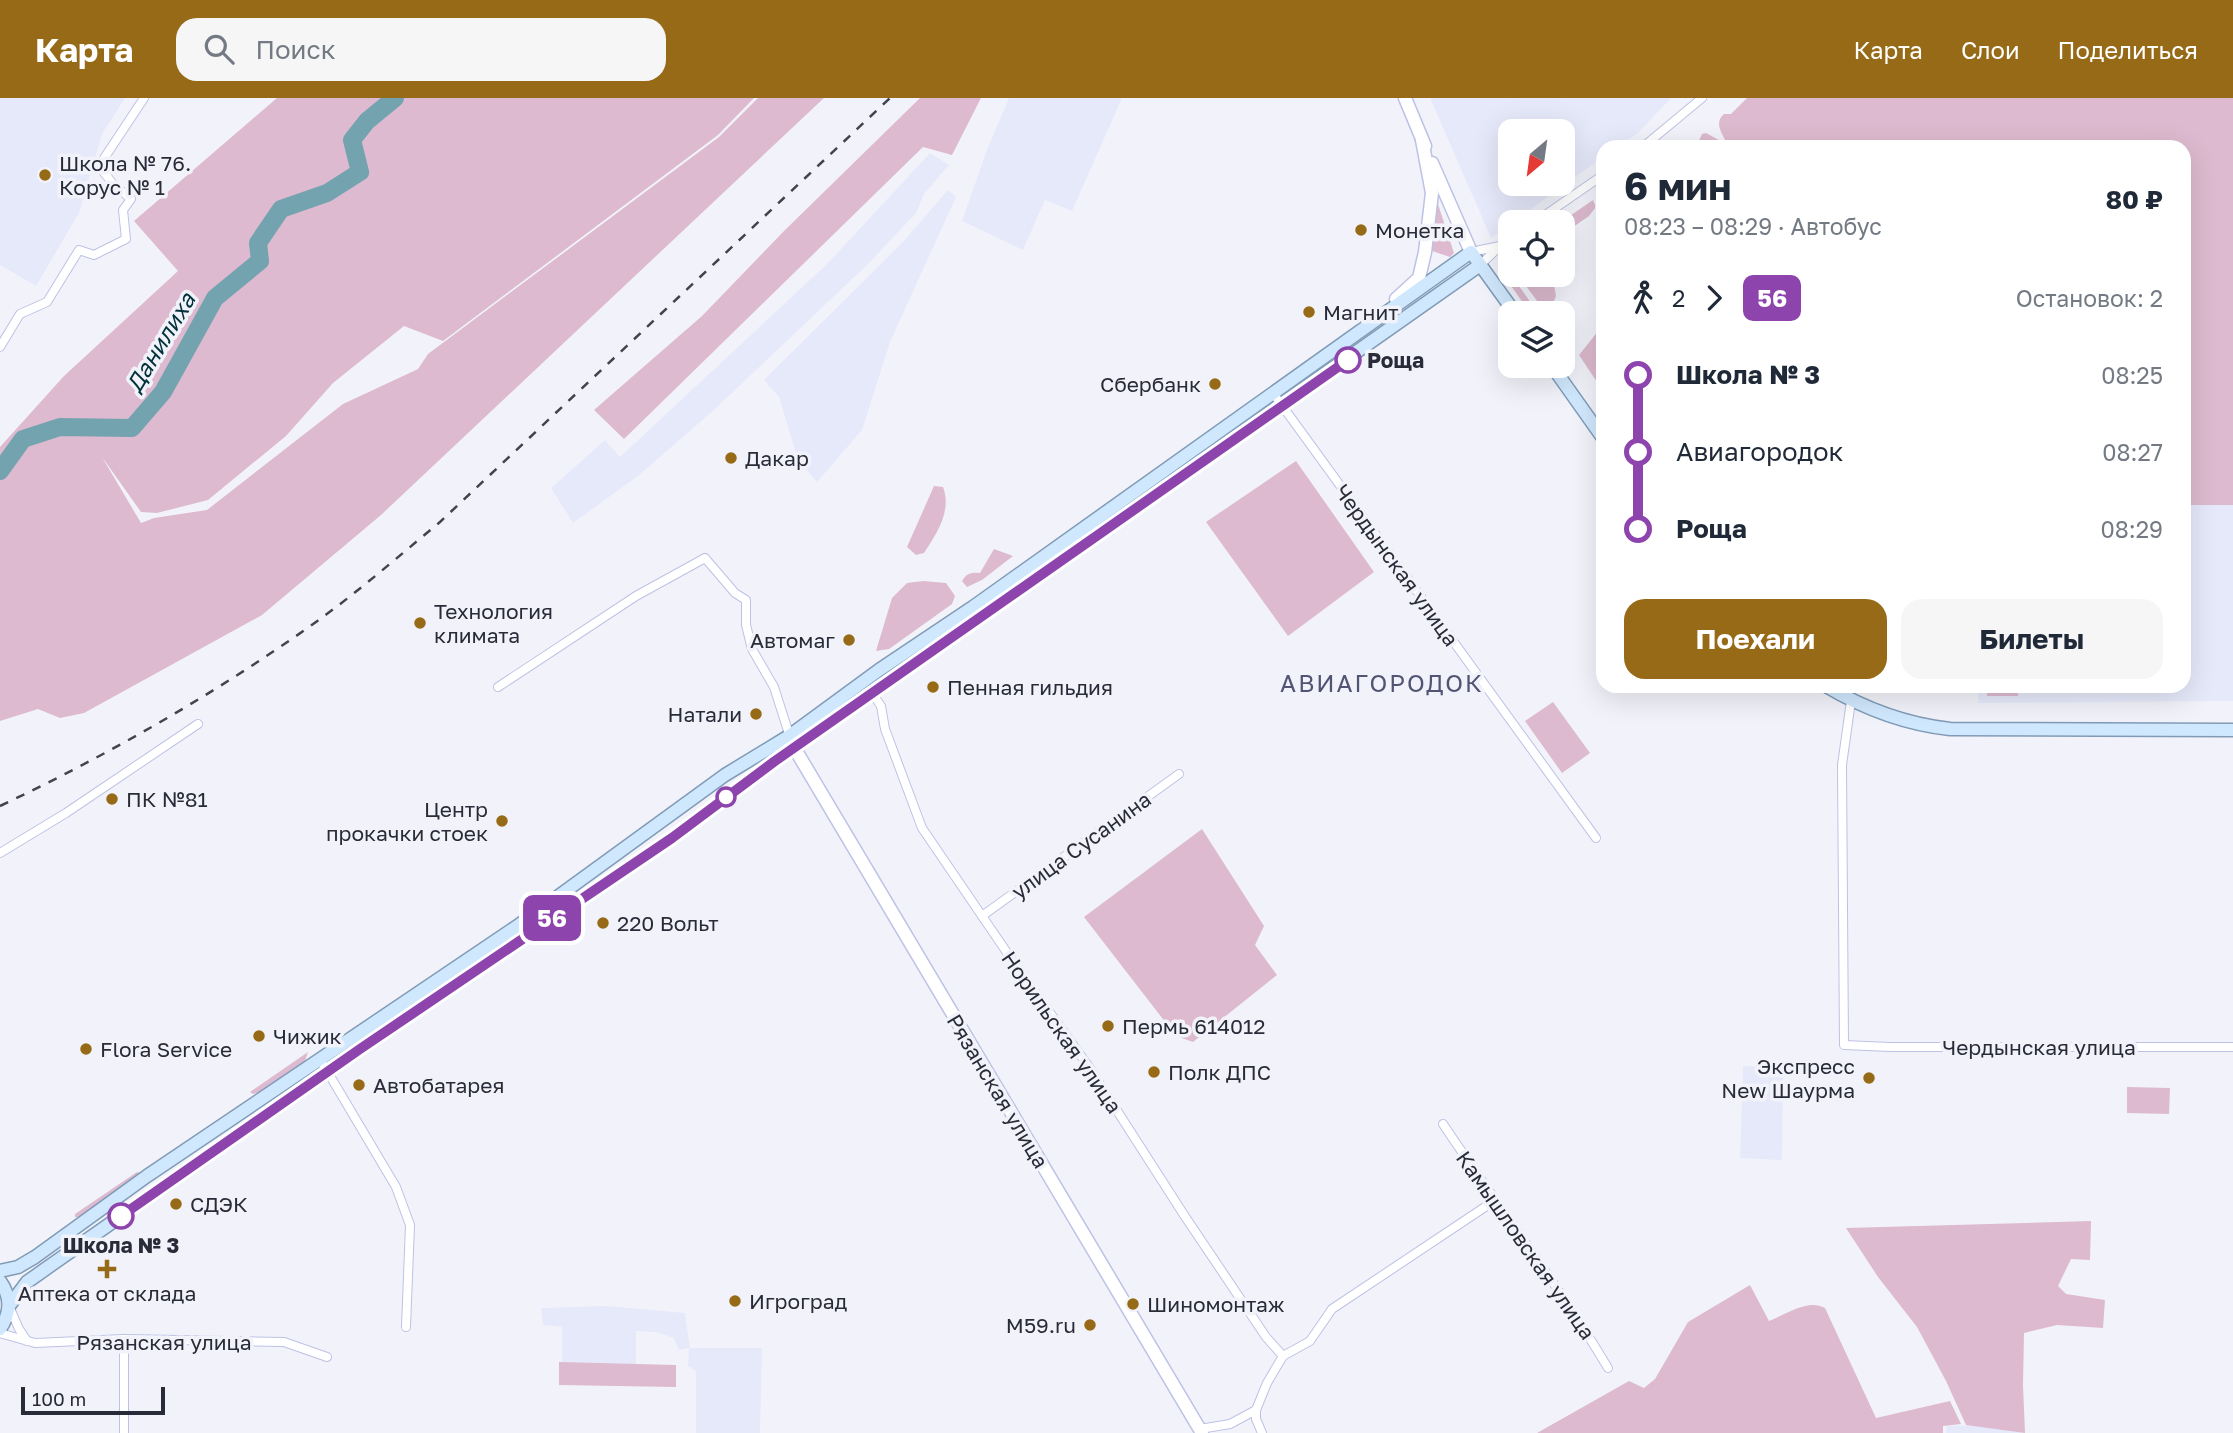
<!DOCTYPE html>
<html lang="ru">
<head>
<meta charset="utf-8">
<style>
	body { margin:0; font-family:"Golos Text",sans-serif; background:#f6f6f7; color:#1f2937; height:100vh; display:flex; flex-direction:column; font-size:26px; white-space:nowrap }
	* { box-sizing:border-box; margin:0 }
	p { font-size:23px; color:#747a83 }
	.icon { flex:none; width:38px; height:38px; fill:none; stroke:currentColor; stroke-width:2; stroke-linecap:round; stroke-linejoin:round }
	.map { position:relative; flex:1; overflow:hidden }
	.sheet { position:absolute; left:1596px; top:42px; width:595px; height:553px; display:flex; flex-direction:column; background:#fff; border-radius:21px; box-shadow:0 7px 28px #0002 }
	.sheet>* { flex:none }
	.badge { padding:0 14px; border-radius:10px; font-size:24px; line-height:46px }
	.needle { width:46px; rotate:209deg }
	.buttons { position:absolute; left:1498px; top:21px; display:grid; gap:14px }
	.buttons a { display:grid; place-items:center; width:77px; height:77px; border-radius:14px; background:#fff; box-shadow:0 7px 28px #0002; font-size:35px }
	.scale { position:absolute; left:21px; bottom:18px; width:144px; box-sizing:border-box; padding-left:7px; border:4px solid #292b38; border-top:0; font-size:19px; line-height:24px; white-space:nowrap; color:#292b38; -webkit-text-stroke:5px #f2f3fa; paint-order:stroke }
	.map>.badge { position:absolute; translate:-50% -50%; box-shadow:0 0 0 4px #fff }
	.legs { display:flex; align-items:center; gap:10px; height:77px; padding:0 28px; font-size:23px }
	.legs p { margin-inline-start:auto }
	.head { display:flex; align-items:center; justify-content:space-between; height:119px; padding:0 28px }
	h1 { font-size:38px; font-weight:700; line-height:52px }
	.cta { display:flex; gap:14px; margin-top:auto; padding:14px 28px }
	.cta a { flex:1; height:80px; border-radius:21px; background:#966a17; color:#fff; font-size:28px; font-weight:700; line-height:80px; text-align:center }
	.cta a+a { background:#f6f6f7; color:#1f2937 }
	ul { padding:0 28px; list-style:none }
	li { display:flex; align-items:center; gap:24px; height:77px; font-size:26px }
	li i { display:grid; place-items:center; width:10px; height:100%; margin:0 9px; background:currentColor }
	li i::after { content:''; width:18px; height:18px; margin:-9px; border:5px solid; border-radius:50%; background:#fff }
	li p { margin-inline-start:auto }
	li:first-child i { background:linear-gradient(#0000 50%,currentColor 0) }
	li:last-child i { background:linear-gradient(currentColor 50%,#0000 0) }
	header { display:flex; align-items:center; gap:42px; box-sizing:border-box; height:98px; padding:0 35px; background:#966a17; color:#fff }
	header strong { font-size:33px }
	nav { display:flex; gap:38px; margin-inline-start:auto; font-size:24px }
	.search { width:490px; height:63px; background:#f6f6f7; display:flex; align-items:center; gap:18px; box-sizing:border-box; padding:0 24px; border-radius:21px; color:#747a83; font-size:26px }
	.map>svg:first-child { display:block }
	.built { fill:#e6e9fa; fill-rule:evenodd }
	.green { fill:#ddbacf }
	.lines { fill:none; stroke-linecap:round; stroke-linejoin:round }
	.river { stroke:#73a3ae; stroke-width:18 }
	.street-casing { stroke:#bdc2e5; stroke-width:10 }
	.secondary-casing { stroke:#bdc2e5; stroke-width:15 }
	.primary-casing { stroke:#819bb7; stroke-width:15 }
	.street { stroke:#fff; stroke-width:8 }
	.secondary { stroke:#fff; stroke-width:12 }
	.primary { stroke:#d0e8fd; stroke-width:12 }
	.rail { stroke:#414350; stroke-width:2.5; stroke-dasharray:9 9; stroke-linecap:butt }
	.line-1-casing { stroke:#fff; stroke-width:16 }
	.line-1 { stroke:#8e44ad; stroke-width:10 }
	.poi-dot { fill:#966a17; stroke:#f2f3fa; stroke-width:2.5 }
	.stop-1-dot { fill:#fff; stroke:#8e44ad; stroke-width:3.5 }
	.labels { text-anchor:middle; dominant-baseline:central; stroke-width:7; stroke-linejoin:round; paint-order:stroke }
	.poi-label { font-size:21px; fill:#292b38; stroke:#f2f3fa; text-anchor:start }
	.stop-label { font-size:21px; font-weight:bold; fill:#292b38; stroke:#f2f3fa; text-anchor:start }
	.street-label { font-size:21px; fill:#292b38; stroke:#f2f3fa }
	.water-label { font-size:23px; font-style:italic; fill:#01313a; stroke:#f2f3fa }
	.quarter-label { font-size:24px; letter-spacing:2px; fill:#515573; stroke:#f2f3fa }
</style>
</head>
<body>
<header>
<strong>Карта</strong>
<div class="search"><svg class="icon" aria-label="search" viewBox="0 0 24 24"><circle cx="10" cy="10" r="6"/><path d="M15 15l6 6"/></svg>Поиск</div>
<nav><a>Карта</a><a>Слои</a><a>Поделиться</a></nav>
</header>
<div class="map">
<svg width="2233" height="1335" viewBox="0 0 2233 1335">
	<rect width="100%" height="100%" fill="#f2f3fa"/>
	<g class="built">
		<path d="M0,0H125L102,36L79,115L36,188L0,167Z"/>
		<path d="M1009,0H1122L1072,113L1045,102L1023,152L962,123L988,49Z"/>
		<path d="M1430,0H1671L1638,35L1617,49H1603V59L1491,140ZM1510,33H1563V86H1510Z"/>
		<path d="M930,55L949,67L924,96L916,115L869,165L714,312L638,378L573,425L551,390L605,342L620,359L827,166Z"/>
		<path d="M948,92L956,99L890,244L862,332L817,384L798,362L779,299L764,282L903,144Z"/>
		<path d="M2184,407H2233V603L1978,605V588H2184Z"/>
		<path d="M1743,968L1783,970L1782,1062L1740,1060Z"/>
		<path d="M607,1208L685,1215L690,1250H762L760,1335H696V1273L688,1268L689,1250L679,1252L674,1240L656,1234L636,1233V1267L562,1266V1229L543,1227L541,1210Z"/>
		<path d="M1993,1327L2023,1335H1946L1947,1328Z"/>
	</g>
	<g class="green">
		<path d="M277,0H754L718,37L443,243L404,228L333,285L286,338L208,402L157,415L141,414L102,359L141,425L154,420L207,412L343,306L418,271L428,256L719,39L758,0H824L381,417L262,517L84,615L60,620L38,611L0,623V349L64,278L178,173L134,123Z"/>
		<path d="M920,0H981L952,57L923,49L624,341L594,312L702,218L785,132Z"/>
		<path d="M1747,0H2233V407H2186L2184,340V49H1696L1702,36L1706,35L1728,47C1723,37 1713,25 1724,16H1731Z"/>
		<path d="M1593,102L1595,107V110L1589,118L1563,136L1561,124Z"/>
		<path d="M1437,103L1454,155L1450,159L1429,152Z"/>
		<path d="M1505,168L1538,215H1530L1500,172Z"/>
		<path d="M1518,177H1552L1556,198L1549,215H1546Z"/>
		<path d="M1603,227V293L1579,257Z"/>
		<path d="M1296,363L1374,474L1288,538L1206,424Z"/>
		<path d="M934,388L943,389C952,413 937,435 924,455L916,457L907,449Z"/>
		<path d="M994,451L1013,458L982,482L967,489L962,483C967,475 971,474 980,475Z"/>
		<path d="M923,483L946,485L955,498L952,506L889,551L876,553L892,500L907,485Z"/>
		<rect x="1987" y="588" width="31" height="10"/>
		<path d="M1553,604L1590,655L1562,675L1525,623Z"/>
		<path d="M1202,731L1264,828L1255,847L1277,877L1193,944L1176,938L1084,819Z"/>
		<path d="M308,954L305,963L259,994L253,996L250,994Z"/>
		<path d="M2127,989L2170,990L2169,1016L2127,1015Z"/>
		<path d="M137,1074L140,1075L139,1077L81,1119H75V1116Z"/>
		<path d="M2091,1123L2090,1162L2071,1161L2058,1188L2066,1196L2105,1202L2103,1230L2057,1227L2024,1235L2023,1287L2025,1335L1966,1327L1946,1283L1917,1229L1878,1179L1846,1130Z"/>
		<path d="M1750,1187L1769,1223C1785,1217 1808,1200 1825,1210L1876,1320L1950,1303L1961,1326L1943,1328V1335H1537L1629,1283L1644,1290L1655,1281L1688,1224Z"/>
		<path d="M559,1264L676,1267V1289L559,1287Z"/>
	</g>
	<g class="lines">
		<path class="river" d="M0,373L23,341L60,329L132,330L163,294L215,200L260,163L258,145L281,111L327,95L360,74L352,42L367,23L395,0"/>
		<g class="street-casing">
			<g id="street">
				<path d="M1643,49L1702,0"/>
				<path d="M1535,124L1603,77"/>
				<path d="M1471,154L1500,148L1510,141"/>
				<path d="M1480,167L1498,150"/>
				<path d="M0,249L20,216L47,204L79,152L94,157L126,141L123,112L131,101L113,86L99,68L144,0"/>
				<path d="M1273,295L1596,740"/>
				<path d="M498,589L636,498L705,460L735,495L746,502V527L752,551L774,589L791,642"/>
				<path d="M872,595L881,608L885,631L922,730L1010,859L1089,969L1184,1117L1266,1239L1283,1258"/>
				<path d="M1851,603L1842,667L1844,947L1890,949H2233"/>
				<path d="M0,755L66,715L198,626"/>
				<path d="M982,818L1179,676"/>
				<path d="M320,961L396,1089L410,1127L406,1229"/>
				<path d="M1443,1026C1497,1107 1558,1186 1608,1270"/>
				<path d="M9,1208L19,1231L27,1243"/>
				<path d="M0,1235L35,1245L124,1241L284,1244L327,1259"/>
				<path d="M1256,1312V1321L1262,1335"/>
				<path d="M1200,1331L1230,1326L1256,1312L1267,1285L1283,1258L1310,1243L1332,1211L1494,1103"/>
				<path d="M124,1335V1241"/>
			</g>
		</g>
		<g class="secondary-casing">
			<g id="secondary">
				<path d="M1405,0L1425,48"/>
				<path d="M1432,65L1471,154"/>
				<path d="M1396,201L1419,180L1425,154L1432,95L1422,42"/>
				<path d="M795,651L1202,1335"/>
			</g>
		</g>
		<g class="primary-casing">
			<g id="primary">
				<path d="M1552,268L1603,340"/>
				<path d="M1826,588C1865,611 1904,626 1950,631L2233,632"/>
				<path d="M0,1173L18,1169L35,1159L147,1078L516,829L725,677L789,638L879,572L973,509L1471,154L1515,215"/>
				<path d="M0,1183C11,1198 11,1215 0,1231"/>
				<path d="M9,1208L27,1184L44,1172L360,951L672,740L775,663L1480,167"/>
			</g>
		</g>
		<use href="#street" class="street"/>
		<use href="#secondary" class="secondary"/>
		<use href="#primary" class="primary"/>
		<path class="rail" d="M0,708C110,656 216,595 316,524C359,493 399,458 440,424L890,0"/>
	</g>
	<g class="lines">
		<g class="line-1-casing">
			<path id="line-1" d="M121,1118L360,951L672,740L775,663L1348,262"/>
		</g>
		<use href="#line-1" class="line-1"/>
	</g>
	<g class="poi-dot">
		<circle cx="45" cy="77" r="7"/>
		<circle cx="1361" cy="132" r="7"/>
		<circle cx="1309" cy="214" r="7"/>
		<circle cx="1215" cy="286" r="7"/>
		<circle cx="731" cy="360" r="7"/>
		<circle cx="420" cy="525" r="7"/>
		<circle cx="849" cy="542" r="7"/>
		<circle cx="933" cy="589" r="7"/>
		<circle cx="756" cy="616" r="7"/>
		<circle cx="112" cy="701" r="7"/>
		<circle cx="502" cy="723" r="7"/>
		<circle cx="603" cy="825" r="7"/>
		<circle cx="1108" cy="928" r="7"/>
		<circle cx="259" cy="938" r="7"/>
		<circle cx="86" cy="951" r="7"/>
		<circle cx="1154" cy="974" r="7"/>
		<circle cx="1869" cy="980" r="7"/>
		<circle cx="359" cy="987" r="7"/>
		<circle cx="176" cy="1106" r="7"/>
		<path d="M103.5 1160.5h7v7h7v7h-7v7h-7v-7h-7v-7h7z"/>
		<circle cx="735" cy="1203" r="7"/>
		<circle cx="1133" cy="1206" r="7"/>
		<circle cx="1090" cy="1227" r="7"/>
	</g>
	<g class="stop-1-dot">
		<circle cx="1348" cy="262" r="12"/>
		<circle cx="726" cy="699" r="9"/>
		<circle cx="121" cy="1118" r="12"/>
	</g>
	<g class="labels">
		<g class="poi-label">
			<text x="59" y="65">Школа № 76.<tspan x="59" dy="24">Корус № 1</tspan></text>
			<text x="1375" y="132">Монетка</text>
			<text x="1323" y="214">Магнит</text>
			<text x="1201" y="286" text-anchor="end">Сбербанк</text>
			<text x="745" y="360">Дакар</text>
			<text x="434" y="513">Технология<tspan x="434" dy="24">климата</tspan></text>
			<text x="835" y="542" text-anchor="end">Автомаг</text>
			<text x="947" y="589">Пенная гильдия</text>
			<text x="742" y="616" text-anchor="end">Натали</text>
			<text x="126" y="701">ПК №81</text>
			<text x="488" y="711" text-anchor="end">Центр<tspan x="488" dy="24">прокачки стоек</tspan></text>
			<text x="617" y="825">220 Вольт</text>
			<text x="1122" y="928">Пермь 614012</text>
			<text x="273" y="938">Чижик</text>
			<text x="100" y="951">Flora Service</text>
			<text x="1855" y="968" text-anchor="end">Экспресс<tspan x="1855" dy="24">New Шаурма</tspan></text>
			<text x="1168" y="974">Полк ДПС</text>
			<text x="373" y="987">Автобатарея</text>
			<text x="190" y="1106">СДЭК</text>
			<text x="107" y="1195" text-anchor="middle">Аптека от склада</text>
			<text x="749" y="1203">Игроград</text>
			<text x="1147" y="1206">Шиномонтаж</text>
			<text x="1076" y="1227" text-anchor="end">M59.ru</text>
		</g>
		<g class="stop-label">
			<text x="1367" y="262">Роща</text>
			<text x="121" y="1147" text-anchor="middle">Школа № 3</text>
		</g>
		<g class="street-label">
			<text transform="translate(1397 467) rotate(54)">Чердынская улица</text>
			<text transform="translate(1081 747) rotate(-36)">улица Сусанина</text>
			<text transform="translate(1062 934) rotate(55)">Норильская улица</text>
			<text x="2039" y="949">Чердынская улица</text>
			<text transform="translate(998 993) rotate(59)">Рязанская улица</text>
			<text transform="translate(1526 1147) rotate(55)">Камышловская улица</text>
			<text x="164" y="1244">Рязанская улица</text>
		</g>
		<g class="water-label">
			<text transform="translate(160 244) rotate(-59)">Данилиха</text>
		</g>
		<g class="quarter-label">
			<text x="1382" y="584">АВИАГОРОДОК</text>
		</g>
	</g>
</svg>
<div class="buttons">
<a><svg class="needle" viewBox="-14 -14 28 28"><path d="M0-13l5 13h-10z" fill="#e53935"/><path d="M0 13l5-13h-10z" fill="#747a83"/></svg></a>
<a><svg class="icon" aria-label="locate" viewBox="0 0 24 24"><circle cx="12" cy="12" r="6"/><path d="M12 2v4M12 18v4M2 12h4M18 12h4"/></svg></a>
<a><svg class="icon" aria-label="layers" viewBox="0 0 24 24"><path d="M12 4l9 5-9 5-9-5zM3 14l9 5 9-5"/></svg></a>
</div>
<div class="scale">100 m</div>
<b class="badge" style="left:552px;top:820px;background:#8e44ad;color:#fff">56</b>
<section class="sheet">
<div class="head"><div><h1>6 мин</h1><p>08:23 – 08:29 · Автобус</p></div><b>80 ₽</b></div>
<div class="legs"><svg class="icon" aria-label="walk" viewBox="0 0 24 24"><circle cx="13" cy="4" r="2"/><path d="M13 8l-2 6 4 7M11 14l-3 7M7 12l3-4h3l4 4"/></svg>2<svg class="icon" aria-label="forward" viewBox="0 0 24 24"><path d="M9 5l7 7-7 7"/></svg><b class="badge" style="background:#8e44ad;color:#fff">56</b><p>Остановок: 2</p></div>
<ul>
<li><i style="color:#8e44ad"></i><b>Школа № 3</b><p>08:25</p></li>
<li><i style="color:#8e44ad"></i><span>Авиагородок</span><p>08:27</p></li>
<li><i style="color:#8e44ad"></i><b>Роща</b><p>08:29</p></li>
</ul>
<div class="cta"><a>Поехали</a><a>Билеты</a></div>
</section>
</div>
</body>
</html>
